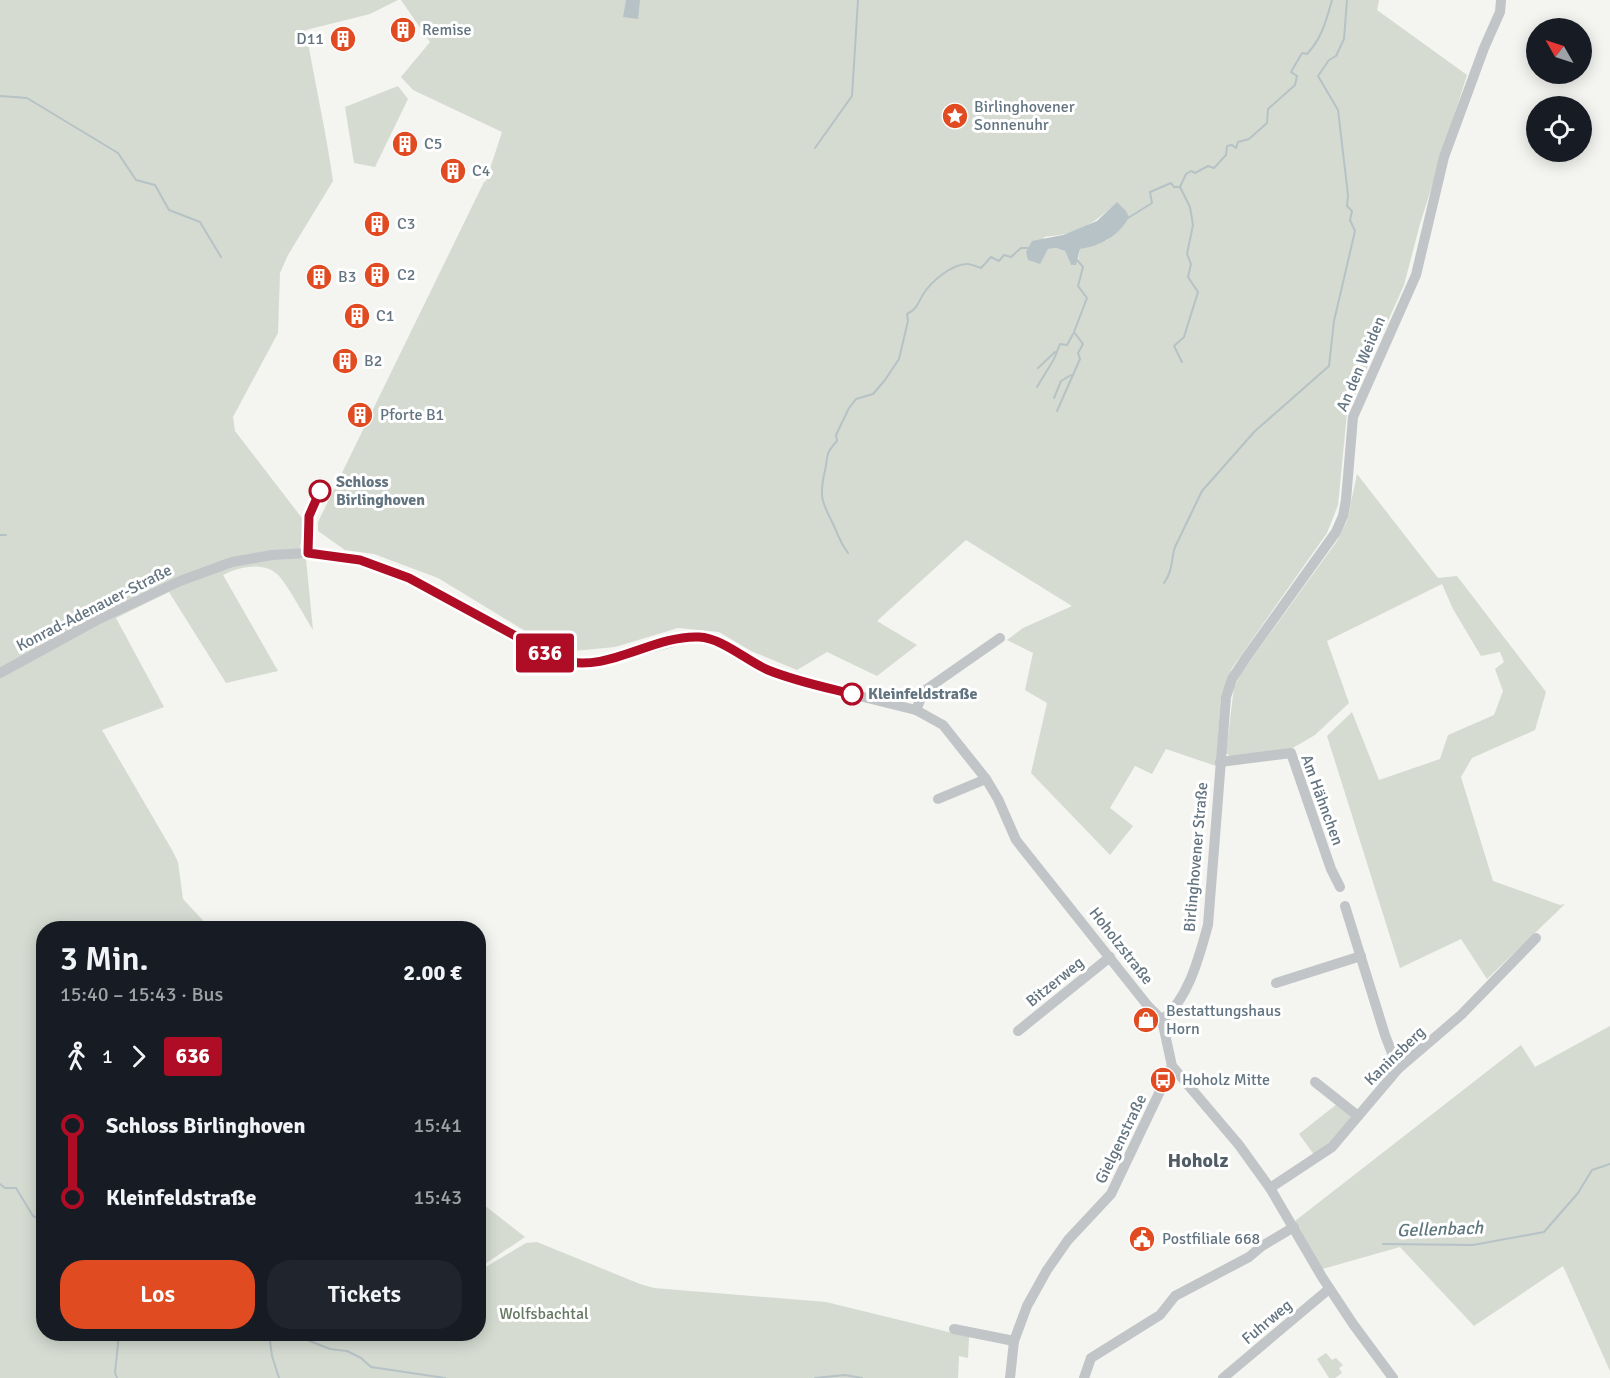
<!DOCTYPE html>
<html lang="de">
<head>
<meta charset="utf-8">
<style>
	body { margin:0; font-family:Signika,sans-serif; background:#20242c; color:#f1f3f6; height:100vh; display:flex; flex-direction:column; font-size:22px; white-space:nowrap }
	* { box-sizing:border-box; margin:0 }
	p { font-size:20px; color:#9ea1a6 }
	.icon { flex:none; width:33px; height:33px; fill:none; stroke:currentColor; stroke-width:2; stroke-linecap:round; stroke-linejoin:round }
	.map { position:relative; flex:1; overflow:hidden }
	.panel { position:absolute; left:36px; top:921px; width:450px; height:420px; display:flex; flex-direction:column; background:#171b24; border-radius:24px; box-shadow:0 3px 15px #0003 }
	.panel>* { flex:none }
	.badge { padding:0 12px; border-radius:4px; font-size:21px; line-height:39px }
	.needle { width:39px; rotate:309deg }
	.buttons { position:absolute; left:1526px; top:18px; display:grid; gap:12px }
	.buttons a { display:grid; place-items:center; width:66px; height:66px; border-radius:50%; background:#171b24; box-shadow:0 3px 15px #0003; font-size:30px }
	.map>.badge { position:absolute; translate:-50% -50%; box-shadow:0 0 0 3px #fff }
	.legs { display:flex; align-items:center; gap:9px; height:66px; padding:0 24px; font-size:20px }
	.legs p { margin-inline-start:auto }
	.head { display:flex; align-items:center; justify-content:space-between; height:102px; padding:0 24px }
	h1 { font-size:33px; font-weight:600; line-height:45px }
	.action { display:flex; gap:12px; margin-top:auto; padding:12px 24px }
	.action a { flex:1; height:69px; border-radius:24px; background:#e14b22; color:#fff; font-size:24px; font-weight:600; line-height:69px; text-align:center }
	.action a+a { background:#20242c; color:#f1f3f6 }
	ul { padding:0 24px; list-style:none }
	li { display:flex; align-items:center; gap:21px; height:72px; font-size:22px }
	li i { display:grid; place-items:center; width:9px; height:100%; margin:0 8px; background:currentColor }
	li i::after { content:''; width:15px; height:15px; margin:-8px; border:4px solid; border-radius:50%; background:#171b24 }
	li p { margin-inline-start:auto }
	li:first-child i { background:linear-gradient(#0000 50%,currentColor 0) }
	li:last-child i { background:linear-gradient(currentColor 50%,#0000 0) }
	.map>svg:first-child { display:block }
	.green { fill:#d5dbd1; fill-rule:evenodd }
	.water { fill:#b6c2c6 }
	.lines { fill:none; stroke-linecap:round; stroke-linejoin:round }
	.stream { stroke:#b6c2c6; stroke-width:2 }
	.minor { stroke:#c1c5c8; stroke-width:10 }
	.line-1-casing { stroke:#fff; stroke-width:14 }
	.line-1 { stroke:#af0d25; stroke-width:9 }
	.stop-1-dot { fill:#fff; stroke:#af0d25; stroke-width:3 }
	.labels { text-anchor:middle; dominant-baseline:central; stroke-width:6; stroke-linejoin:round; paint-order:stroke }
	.poi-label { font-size:16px; fill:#637481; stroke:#fff; text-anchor:start }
	.street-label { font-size:16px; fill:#637481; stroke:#fff }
	.stop-label { font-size:16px; font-weight:bold; fill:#637481; stroke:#fff; text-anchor:start }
	.park-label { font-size:16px; fill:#667862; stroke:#fff }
	.water-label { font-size:18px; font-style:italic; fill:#5f777f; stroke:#fff }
	.quarter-label { font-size:20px; font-weight:bold; fill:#515d66; stroke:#fff }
</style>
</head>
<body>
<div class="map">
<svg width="1610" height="1378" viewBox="0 0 1610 1378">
	<rect width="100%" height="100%" fill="#f4f4f0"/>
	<g class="green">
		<path d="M0,0H398L370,14L306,30C314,80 326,130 333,181L288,255L280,273L278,333L233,417L235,431L305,522L298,558L306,559L313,630C305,617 286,582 277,574C263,561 238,567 223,575L278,671L226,683L169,592L116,618L164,707L102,730L172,850L178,862L183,899L210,928H44V1334H478L479,1271L526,1243L537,1242L640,1284L654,1288L826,1302L969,1337L968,1358L959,1356L958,1378H0Z"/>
		<path d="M401,0H1379L1377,10L1467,75L1420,224L1404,285L1347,413L1338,505L1327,533L1232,668L1221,696L1216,766L1166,749L1152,774L1135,766L1110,808L1133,826L1110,855L1031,773L1047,703L1025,690L1033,653L1007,640L1023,628L1072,606L966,540L877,621L917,645L877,676L827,652L797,670L751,651L719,632L678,628L615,647L574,651L535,637L438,578L374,554L345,550L318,531V522L484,182L486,181L502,132L413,90L401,77L430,42ZM1117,202L1108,240L1080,249L1078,261L1071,265L1065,251L1056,248L1048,249L1042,258L1044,237C1077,234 1093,225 1117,202Z"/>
		<path d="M398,86L408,99L375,167L354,163L345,107Z"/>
		<path d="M1357,474L1438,578L1457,576L1546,692L1535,730L1472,758L1461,777L1493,881L1560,905L1565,904L1487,979L1461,939L1400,968L1327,736L1352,712L1379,780L1440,759L1448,735L1494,715L1503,691L1495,669L1504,662L1500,652L1481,656L1453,609L1442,584L1327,641L1349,703L1315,735L1291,749L1231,757L1226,753L1234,687L1242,672L1337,541L1347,521Z"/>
		<path d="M1610,1026V1371L1563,1266L1474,1326L1400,1247L1319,1270L1295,1221L1521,1045L1535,1067Z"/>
		<path d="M1337,1104L1352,1116L1338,1135L1315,1156L1299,1134Z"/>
		<path d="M479,1201L525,1237L479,1268H478Z"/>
		<path d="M1326,1353L1332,1360L1336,1358L1343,1365L1339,1368L1342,1373L1335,1378H1329L1317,1359Z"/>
	</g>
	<g class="water">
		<path d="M626,0H640L638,19L623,17Z"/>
		<path d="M1117,202L1126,211L1129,217C1119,236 1100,246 1080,249L1076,265H1071L1065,251L1056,248L1048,249L1040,264L1028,260L1026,252L1032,241L1063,235L1097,221Z"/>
	</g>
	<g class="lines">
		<g class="stream">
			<path d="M0,96L27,98L118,153L136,180L155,185L169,210L200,222L221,257"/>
			<path d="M815,148L852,96L858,0"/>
			<path d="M1180,187L1190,207L1193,225L1187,254L1191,264L1188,277L1198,292L1184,337L1174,346L1182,362"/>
			<path d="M1128,218L1152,203L1150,192L1171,183L1174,187H1180L1186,174L1191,171L1195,173L1208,166L1214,168L1226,155L1227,146L1232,145L1236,148L1238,142L1249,139L1267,123L1268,109L1295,85L1297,76L1291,72L1302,53L1307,54C1322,38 1326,21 1332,0"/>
			<path d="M1038,368L1055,352"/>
			<path d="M1037,387L1054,359L1060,344L1067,345L1073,334"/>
			<path d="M1054,398L1061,381L1071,375"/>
			<path d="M1057,411L1080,359L1078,353L1083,344L1074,332L1087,298L1078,286L1083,267L1077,260"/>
			<path d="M0,535H6"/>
			<path d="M848,553C839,541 839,536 833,524C823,503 819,499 824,475C829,457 823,456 837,441L836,435L849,408L856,399L873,394L885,380L899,359L908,321L907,314C918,309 918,302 924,293C932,281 952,264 967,264C972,264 977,267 981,268L991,257L999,261L1004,255L1011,257L1021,248H1028"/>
			<path d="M1164,583C1173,571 1171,559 1175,547L1202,491L1255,431L1329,366L1334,321L1355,231L1350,220L1352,211L1347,206L1348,195L1338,110L1318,76L1329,60L1336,56L1344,39L1347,0"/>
			<path d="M0,1184L5,1188H16L33,1216L44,1221"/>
			<path d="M1383,1244L1473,1245L1544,1232L1578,1193L1592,1170L1610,1164"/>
			<path d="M269,1334L272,1356L279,1378"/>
			<path d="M292,1334L330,1349L347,1351L361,1358L371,1367L445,1378"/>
			<path d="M117,1378L115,1373L119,1334"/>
			<path d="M815,1378L845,1375L862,1378"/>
		</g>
		<g class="minor">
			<path d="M0,673L97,620L180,581L232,562L272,555L308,553L327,555L360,560L383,568L426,586L536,649L569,663H597L687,638L696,637L713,639L767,670L851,694L916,710L943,725L986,779L998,799L1016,840L1148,1006L1162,1020L1172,1066L1239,1145L1270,1188L1322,1277L1353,1324L1393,1378"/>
			<path d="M916,710L924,691L1000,638"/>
			<path d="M1220,762L1291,753L1331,869L1340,887"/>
			<path d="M938,799L986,779"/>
			<path d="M1345,906L1385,1035L1398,1069"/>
			<path d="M1276,983L1361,956"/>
			<path d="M1162,1020C1189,998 1199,957 1208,925L1226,697L1232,679L1245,659L1336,532L1343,516L1346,500L1353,417L1416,275L1444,157L1484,48L1500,12L1501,0"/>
			<path d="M1018,1031L1110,957"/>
			<path d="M1315,1082L1358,1116"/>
			<path d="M1270,1188L1332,1147L1398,1069L1461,1015L1536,938"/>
			<path d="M954,1329L1014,1341"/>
			<path d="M1010,1378L1014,1341L1027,1306L1047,1270L1068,1240L1111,1194L1172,1066"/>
			<path d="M1084,1378L1091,1358L1160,1315L1175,1296L1249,1257L1262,1246L1294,1227"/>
			<path d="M1223,1378L1329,1289"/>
		</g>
	</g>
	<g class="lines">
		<g class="line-1-casing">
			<path id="line-1" d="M320,491L309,516L308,553L360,560L409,578L560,660C609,674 651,635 699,637C722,638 747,661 768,670C795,681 824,687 852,694"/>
		</g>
		<use href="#line-1" class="line-1"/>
	</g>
	<defs>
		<g id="building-disc" transform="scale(1.35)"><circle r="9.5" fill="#e14b22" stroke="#fff"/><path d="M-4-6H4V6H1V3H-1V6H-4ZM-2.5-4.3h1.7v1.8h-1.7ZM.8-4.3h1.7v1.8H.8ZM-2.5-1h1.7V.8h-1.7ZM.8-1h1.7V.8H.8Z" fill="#fff"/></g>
		<g id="sight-disc" transform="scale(1.35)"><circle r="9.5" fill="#e14b22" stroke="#fff"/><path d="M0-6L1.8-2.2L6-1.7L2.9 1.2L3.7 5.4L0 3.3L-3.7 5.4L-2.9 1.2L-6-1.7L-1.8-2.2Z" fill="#fff"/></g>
		<g id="shop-disc" transform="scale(1.35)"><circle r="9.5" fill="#e14b22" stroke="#fff"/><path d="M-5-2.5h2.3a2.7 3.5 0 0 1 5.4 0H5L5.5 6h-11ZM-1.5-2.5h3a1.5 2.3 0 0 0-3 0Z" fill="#fff"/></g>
		<g id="bus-disc" transform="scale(1.35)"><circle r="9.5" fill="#e14b22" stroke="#fff"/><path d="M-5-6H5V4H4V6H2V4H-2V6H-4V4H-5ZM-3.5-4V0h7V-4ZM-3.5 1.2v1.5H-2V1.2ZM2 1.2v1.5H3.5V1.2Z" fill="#fff"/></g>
		<g id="civic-disc" transform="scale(1.35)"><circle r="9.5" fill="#e14b22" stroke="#fff"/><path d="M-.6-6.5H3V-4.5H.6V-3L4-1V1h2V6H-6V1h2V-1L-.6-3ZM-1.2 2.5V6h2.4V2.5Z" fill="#fff"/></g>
	</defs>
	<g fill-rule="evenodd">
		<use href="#building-disc" x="403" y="30"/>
		<use href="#building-disc" x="343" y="39"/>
		<use href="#sight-disc" x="955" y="116"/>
		<use href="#building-disc" x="405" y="144"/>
		<use href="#building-disc" x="453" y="171"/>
		<use href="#building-disc" x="377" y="224"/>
		<use href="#building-disc" x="377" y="275"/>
		<use href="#building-disc" x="319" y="277"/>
		<use href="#building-disc" x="357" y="316"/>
		<use href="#building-disc" x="345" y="361"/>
		<use href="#building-disc" x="360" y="415"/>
		<use href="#shop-disc" x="1146" y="1020"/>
		<use href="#bus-disc" x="1163" y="1080"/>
		<use href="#civic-disc" x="1142" y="1239"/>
	</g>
	<g class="stop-1-dot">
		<circle cx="320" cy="491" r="10"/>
		<circle cx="852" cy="694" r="10"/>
	</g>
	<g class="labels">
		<g class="poi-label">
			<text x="422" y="30">Remise</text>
			<text x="324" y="39" text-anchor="end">D11</text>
			<text x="974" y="107">Birlinghovener<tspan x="974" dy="18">Sonnenuhr</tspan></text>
			<text x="424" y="144">C5</text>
			<text x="472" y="171">C4</text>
			<text x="397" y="224">C3</text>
			<text x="397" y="275">C2</text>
			<text x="338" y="277">B3</text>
			<text x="376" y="316">C1</text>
			<text x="364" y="361">B2</text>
			<text x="380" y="415">Pforte B1</text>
			<text x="1166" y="1011">Bestattungshaus<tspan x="1166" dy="18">Horn</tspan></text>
			<text x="1182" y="1080">Hoholz Mitte</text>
			<text x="1162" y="1239">Postfiliale 668</text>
		</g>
		<g class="street-label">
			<text transform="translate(1361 364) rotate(-67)">An den Weiden</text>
			<text transform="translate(94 608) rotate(-27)">Konrad-Adenauer-Straße</text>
			<text transform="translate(1322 800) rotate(70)">Am Hähnchen</text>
			<text transform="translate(1196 857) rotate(-85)">Birlinghovener Straße</text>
			<text transform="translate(1121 946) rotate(52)">Hoholzstraße</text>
			<text transform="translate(1055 982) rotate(-39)">Bitzerweg</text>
			<text transform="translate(1395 1056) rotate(-44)">Kaninsberg</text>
			<text transform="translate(1121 1139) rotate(-64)">Gielgenstraße</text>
			<text transform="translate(1267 1322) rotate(-40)">Fuhrweg</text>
		</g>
		<g class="stop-label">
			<text x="336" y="482">Schloss<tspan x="336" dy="18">Birlinghoven</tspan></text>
			<text x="868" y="694">Kleinfeldstraße</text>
		</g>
		<g class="park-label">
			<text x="544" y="1314">Wolfsbachtal</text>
		</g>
		<g class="water-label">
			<text transform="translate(1440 1229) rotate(-2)">Gellenbach</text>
		</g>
		<g class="quarter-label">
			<text x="1198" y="1160">Hoholz</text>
		</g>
	</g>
</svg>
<div class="buttons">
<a><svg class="needle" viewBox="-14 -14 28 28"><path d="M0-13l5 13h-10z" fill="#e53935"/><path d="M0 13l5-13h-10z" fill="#9ea1a6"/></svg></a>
<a><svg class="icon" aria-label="locate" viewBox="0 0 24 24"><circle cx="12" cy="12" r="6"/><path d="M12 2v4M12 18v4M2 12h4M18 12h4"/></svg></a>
</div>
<b class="badge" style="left:545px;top:653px;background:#af0d25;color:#fff">636</b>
<section class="panel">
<div class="head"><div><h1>3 Min.</h1><p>15:40 – 15:43 · Bus</p></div><b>2.00 €</b></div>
<div class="legs"><svg class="icon" aria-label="walk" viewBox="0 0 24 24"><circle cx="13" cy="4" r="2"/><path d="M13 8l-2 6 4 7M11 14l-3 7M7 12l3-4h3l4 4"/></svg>1<svg class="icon" aria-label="forward" viewBox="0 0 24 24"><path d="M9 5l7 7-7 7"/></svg><b class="badge" style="background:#af0d25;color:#fff">636</b></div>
<ul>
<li><i style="color:#af0d25"></i><b>Schloss Birlinghoven</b><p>15:41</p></li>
<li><i style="color:#af0d25"></i><b>Kleinfeldstraße</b><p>15:43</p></li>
</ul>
<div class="action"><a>Los</a><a>Tickets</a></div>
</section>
</div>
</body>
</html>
